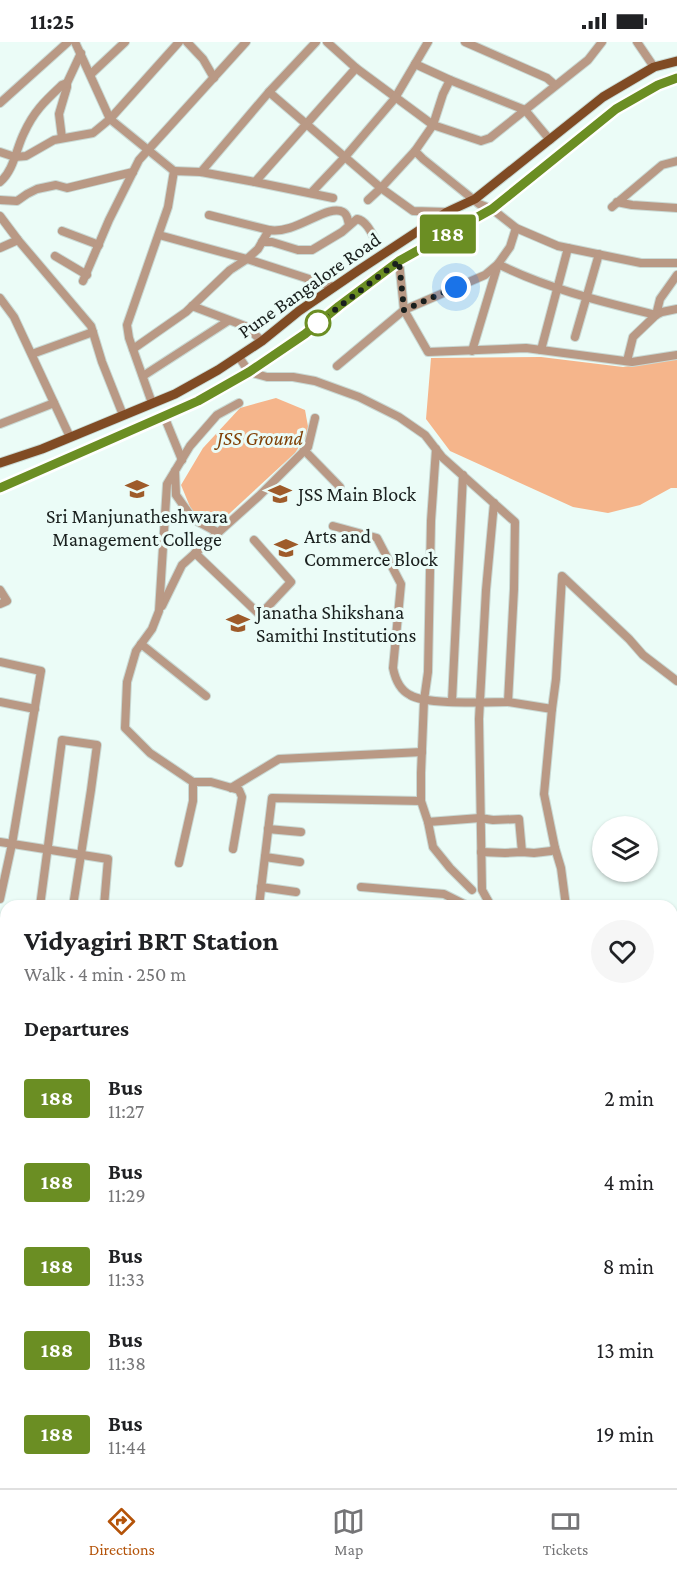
<!DOCTYPE html>
<html lang="en">
<head>
<meta charset="utf-8">
<style>
	body { margin:0; font-family:"Crimson Pro",serif; background:#f6f6f6; color:#202124; height:100vh; display:flex; flex-direction:column; font-size:22px; white-space:nowrap }
	* { box-sizing:border-box; margin:0 }
	p { font-size:20px; color:#757577 }
	.icon { flex:none; width:33px; height:33px; fill:none; stroke:currentColor; stroke-width:2; stroke-linecap:round; stroke-linejoin:round }
	.map { position:relative; flex:1; overflow:hidden }
	.sheet { position:absolute; left:0px; top:858px; width:678px; height:588px; display:flex; flex-direction:column; background:#fff; border-radius:18px 18px 0 0; box-shadow:0 2px 4px #0004 }
	.sheet>* { flex:none }
	.badge { padding:0 12px; border-radius:4px; font-size:21px; line-height:39px }
	.controls { position:absolute; left:592px; top:774px; display:grid; gap:12px }
	.controls a { display:grid; place-items:center; width:66px; height:66px; border-radius:50%; background:#fff; box-shadow:0 2px 4px #0004; font-size:30px }
	.you { position:absolute; width:30px; height:30px; margin:-15px; border:4px solid #fff; border-radius:50%; background:#1a73e8; box-shadow:0 0 0 9px #1a73e833 }
	.map>.badge { position:absolute; translate:-50% -50%; box-shadow:0 0 0 3px #fff }
	h2 { padding:0 24px; font-size:22px; line-height:54px }
	.round { display:grid; place-items:center; flex:none; width:63px; height:63px; border-radius:32px; background:#f6f6f6 }
	.headline { display:flex; align-items:center; justify-content:space-between; height:102px; padding:0 24px }
	h1 { font-size:28px; font-weight:700; line-height:45px }
	ul { padding:0; list-style:none }
	li { display:flex; align-items:center; gap:18px; height:84px; padding:0 24px }
	li div { flex:1 }
	li b { display:block; font-size:22px }
	li em { font-style:normal }
	li .badge { min-width:66px; font-weight:700; text-align:center }
	.status { display:flex; justify-content:space-between; align-items:center; height:42px; padding:0 30px; background:#fff; direction:ltr }
	.status svg { height:16px; fill:currentColor }
	.tabs { display:flex; justify-content:space-around; align-items:center; height:84px; border-top:2px solid #e0e0e0; background:#fff; font-size:16px; color:#757577 }
	.tabs a { display:grid; justify-items:center; gap:3px }
	.tabs .on { color:#b45309 }
	.map>svg:first-child { display:block }
	.green { fill:#f5b58b }
	.lines { fill:none; stroke-linecap:round; stroke-linejoin:round }
	.minor-casing { stroke:#c9d9d4; stroke-width:10 }
	.major-casing { stroke:#c9d9d4; stroke-width:11 }
	.minor { stroke:#b99985; stroke-width:8 }
	.major { stroke:#804b24; stroke-width:9 }
	.line-casing { stroke:#fff; stroke-width:14 }
	.line { stroke:#6b8e23; stroke-width:9 }
	.walk { stroke:#191f1d; stroke-width:6; stroke-dasharray:0 10.8 }
	.stop-dot { fill:#fff; stroke:#6b8e23; stroke-width:3 }
	.labels { text-anchor:middle; dominant-baseline:central; stroke-width:6; stroke-linejoin:round; paint-order:stroke }
	.street-label { font-size:20px; fill:#191f1d; stroke:#ebfcf7 }
	.park-label { font-size:20px; font-style:italic; fill:#814107; stroke:#ebfcf7 }
	.poi-label { font-size:20px; fill:#191f1d; stroke:#ebfcf7; text-anchor:start }
</style>
</head>
<body>
<div class="status"><b>11:25</b><svg viewBox="0 0 49 12"><path d="M0 12V9h3v3zM5 12V6h3v6zM10 12V3h3v9zM15 12V0h3v12zM26 1h20v11H26zM47 4h2v5h-2z"/></svg></div>
<div class="map">
<svg width="677" height="1446" viewBox="0 0 677 1446">
	<rect width="100%" height="100%" fill="#ebfcf7"/>
	<g class="green">
		<path d="M541,315L623,325L677,316V446H671L640,463L608,471L573,465L450,409L426,377L431,316Z"/>
		<path d="M276,356L305,368L309,390L295,411L217,483L193,472L181,443L203,406L240,366Z"/>
	</g>
	<g class="lines">
		<g class="minor-casing">
			<g id="minor">
				<path d="M75,0L110,77L179,0"/>
				<path d="M187,0L203,17L214,36"/>
				<path d="M327,0L356,26L433,83L481,99L490,96L588,18L602,0"/>
				<path d="M465,0L547,36L555,43"/>
				<path d="M637,0L654,25"/>
				<path d="M415,22L450,38L525,68L550,98"/>
				<path d="M91,32L125,0"/>
				<path d="M269,50L316,0"/>
				<path d="M395,56L428,0"/>
				<path d="M0,61L68,0"/>
				<path d="M62,96L59,72L67,45V41L81,11"/>
				<path d="M415,109L433,83L443,52L450,38"/>
				<path d="M0,110L15,115L26,114L54,98L93,91L110,77L174,129"/>
				<path d="M201,130L269,50L381,146L368,158"/>
				<path d="M0,140C14,128 16,107 24,91C34,69 45,59 62,43L67,41"/>
				<path d="M255,140L333,156"/>
				<path d="M311,151L345,115L396,55"/>
				<path d="M0,158L17,159L27,152L37,147L56,143L67,146L133,130"/>
				<path d="M617,160L632,163L677,166"/>
				<path d="M612,165L662,123L677,119"/>
				<path d="M447,170L413,169L381,146L415,109L423,117L479,162L492,167L516,186L558,204L641,221H677"/>
				<path d="M209,173L269,188"/>
				<path d="M0,174L18,198L91,284L102,320L123,373"/>
				<path d="M62,189L99,203"/>
				<path d="M159,193L247,217L334,245"/>
				<path d="M262,200H272L298,208H312L342,190L357,177C367,179 372,192 377,201"/>
				<path d="M0,206L18,198"/>
				<path d="M55,214L87,233"/>
				<path d="M399,219L404,268L428,310L526,306L632,320L677,313"/>
				<path d="M83,239L109,178L139,118L246,0"/>
				<path d="M0,256L14,275L70,395"/>
				<path d="M192,264L245,284L262,299"/>
				<path d="M575,295L599,212"/>
				<path d="M133,307L186,270L230,228L247,217L258,207L269,188C295,193 328,161 343,170C347,172 348,178 349,183"/>
				<path d="M541,308L568,206"/>
				<path d="M472,309L498,222C548,247 603,260 656,273L660,257L677,233"/>
				<path d="M32,312L93,290"/>
				<path d="M239,315L249,330L267,335H293L315,339L359,355L399,375L425,393L442,415L515,480L514,547L508,660C487,660 426,663 410,653C400,648 395,636 393,626L401,542L377,496L333,484"/>
				<path d="M627,319L633,295L656,273L662,270L677,267"/>
				<path d="M337,324L404,268L485,233L498,222L510,205L516,186"/>
				<path d="M143,334L228,279"/>
				<path d="M152,361L129,296L127,283L168,165L174,129L201,130L255,140L356,26"/>
				<path d="M164,374L182,418"/>
				<path d="M0,382L54,361"/>
				<path d="M436,407L431,479L428,630L424,658L421,731V759L428,780L480,776L493,778L519,777L522,810"/>
				<path d="M304,408L340,445"/>
				<path d="M175,429L176,453L193,477L217,490"/>
				<path d="M195,511L260,573L291,540L254,498"/>
				<path d="M0,548L7,559L0,562"/>
				<path d="M162,564L182,523L259,454L308,405L315,376"/>
				<path d="M141,602L206,654"/>
				<path d="M0,620L41,629L12,802L0,857"/>
				<path d="M452,659L463,433"/>
				<path d="M0,660L35,667"/>
				<path d="M508,660L552,667L556,637L562,534L629,597L643,613L677,639"/>
				<path d="M193,740H211L239,748L242,755L233,807"/>
				<path d="M231,746L279,717L422,710"/>
				<path d="M428,780L433,805L450,826L472,848"/>
				<path d="M268,787L301,790"/>
				<path d="M0,800L108,817L104,864"/>
				<path d="M555,806L561,826L566,864"/>
				<path d="M481,810L505,811L522,810L534,811L551,809L555,806L544,752L552,667"/>
				<path d="M265,815L300,820"/>
				<path d="M179,821L193,759V740L150,711L125,686L127,640L136,609L152,587L159,569L167,442L190,404L217,373L239,361"/>
				<path d="M261,845L296,850"/>
				<path d="M361,845L444,852L466,863"/>
				<path d="M40,864L62,698L97,703L91,748L73,864"/>
				<path d="M259,864L272,756L421,759"/>
				<path d="M491,864L482,848L479,677L486,548L494,461"/>
				<path d="M0,943L6,944"/>
				<path d="M672,990H677"/>
				<path d="M672,1057H677"/>
				<path d="M672,1085H677"/>
				<path d="M0,1100L6,1054"/>
				<path d="M672,1174L677,1170"/>
				<path d="M125,1440V1446"/>
				<path d="M264,1446L274,1440"/>
			</g>
		</g>
		<g class="major-casing">
			<g id="major">
				<path d="M0,421L42,407L175,352L218,328L262,299L299,269L359,228L447,170L475,157L603,55L654,25L677,19"/>
				<path d="M0,445L164,374L197,359L249,330L305,292L339,264L399,219L492,167L616,67L658,43L677,36"/>
			</g>
		</g>
		<use href="#minor" class="minor"/>
		<use href="#major" class="major"/>
	</g>
	<g class="lines">
		<g class="line-casing">
			<path id="line" d="M0,446L164,374L198,359L249,330L305,292L339,264L399,219L492,167L616,67L658,43L677,36"/>
		</g>
		<use href="#line" class="line"/>
		<path class="walk" d="M318,281L399,219L404,268L456,245"/>
	</g>
	<defs>
		<g id="university-bare" transform="scale(1.8)"><path d="M0-5L7-2L0 1L-7-2ZM-4 1L0 2.5L4 1V4Q0 6-4 4Z" fill="#9e5b2a" stroke="#ebfcf7" stroke-width="2.5" paint-order="stroke"/></g>
	</defs>
	<g fill-rule="evenodd">
		<use href="#university-bare" x="137" y="447"/>
		<use href="#university-bare" x="280" y="452"/>
		<use href="#university-bare" x="286" y="506"/>
		<use href="#university-bare" x="238" y="581"/>
	</g>
	<circle class="stop-dot" cx="318" cy="281" r="12"/>
	<g class="labels">
		<g class="street-label">
			<text transform="translate(309 243) rotate(-35)">Pune Bangalore Road</text>
		</g>
		<g class="park-label">
			<text x="260" y="396">JSS Ground</text>
		</g>
		<g class="poi-label">
			<text x="298" y="452">JSS Main Block</text>
			<text x="137" y="474" text-anchor="middle">Sri Manjunatheshwara<tspan x="137" dy="23">Management College</tspan></text>
			<text x="304" y="494">Arts and<tspan x="304" dy="23">Commerce Block</tspan></text>
			<text x="256" y="570">Janatha Shikshana<tspan x="256" dy="23">Samithi Institutions</tspan></text>
		</g>
	</g>
</svg>
<div class="controls">
<a><svg class="icon" aria-label="layers" viewBox="0 0 24 24"><path d="M12 4l9 5-9 5-9-5zM3 14l9 5 9-5"/></svg></a>
</div>
<div class="you" style="left:456px;top:245px"></div>
<b class="badge" style="left:448px;top:192px;background:#6b8e23;color:#fff">188</b>
<section class="sheet">
<div class="headline"><div><h1>Vidyagiri BRT Station</h1><p>Walk · 4 min · 250 m</p></div><a class="round"><svg class="icon" aria-label="heart" viewBox="0 0 24 24"><path d="M12 20l-8-8c-3-5 5-10 8-4 3-6 11-1 8 4z"/></svg></a></div>
<h2>Departures</h2>
<ul>
<li><span class="badge" style="background:#6b8e23;color:#fff">188</span><div><b>Bus</b><p>11:27</p></div><em>2 min</em></li>
<li><span class="badge" style="background:#6b8e23;color:#fff">188</span><div><b>Bus</b><p>11:29</p></div><em>4 min</em></li>
<li><span class="badge" style="background:#6b8e23;color:#fff">188</span><div><b>Bus</b><p>11:33</p></div><em>8 min</em></li>
<li><span class="badge" style="background:#6b8e23;color:#fff">188</span><div><b>Bus</b><p>11:38</p></div><em>13 min</em></li>
<li><span class="badge" style="background:#6b8e23;color:#fff">188</span><div><b>Bus</b><p>11:44</p></div><em>19 min</em></li>
</ul>
</section>
</div>
<nav class="tabs">
<a class="on"><svg class="icon" aria-label="directions" viewBox="0 0 24 24"><path d="M12 3l9 9-9 9-9-9zM9 14v-3h6M13 9l2 2-2 2"/></svg>Directions</a>
<a><svg class="icon" aria-label="map" viewBox="0 0 24 24"><path d="M3 6l6-2 6 2 6-2v14l-6 2-6-2-6 2zM9 4v14M15 6v14"/></svg>Map</a>
<a><svg class="icon" aria-label="tickets" viewBox="0 0 24 24"><path d="M3 7h18v10H3zM15 7v10"/></svg>Tickets</a>
</nav>
</body>
</html>
